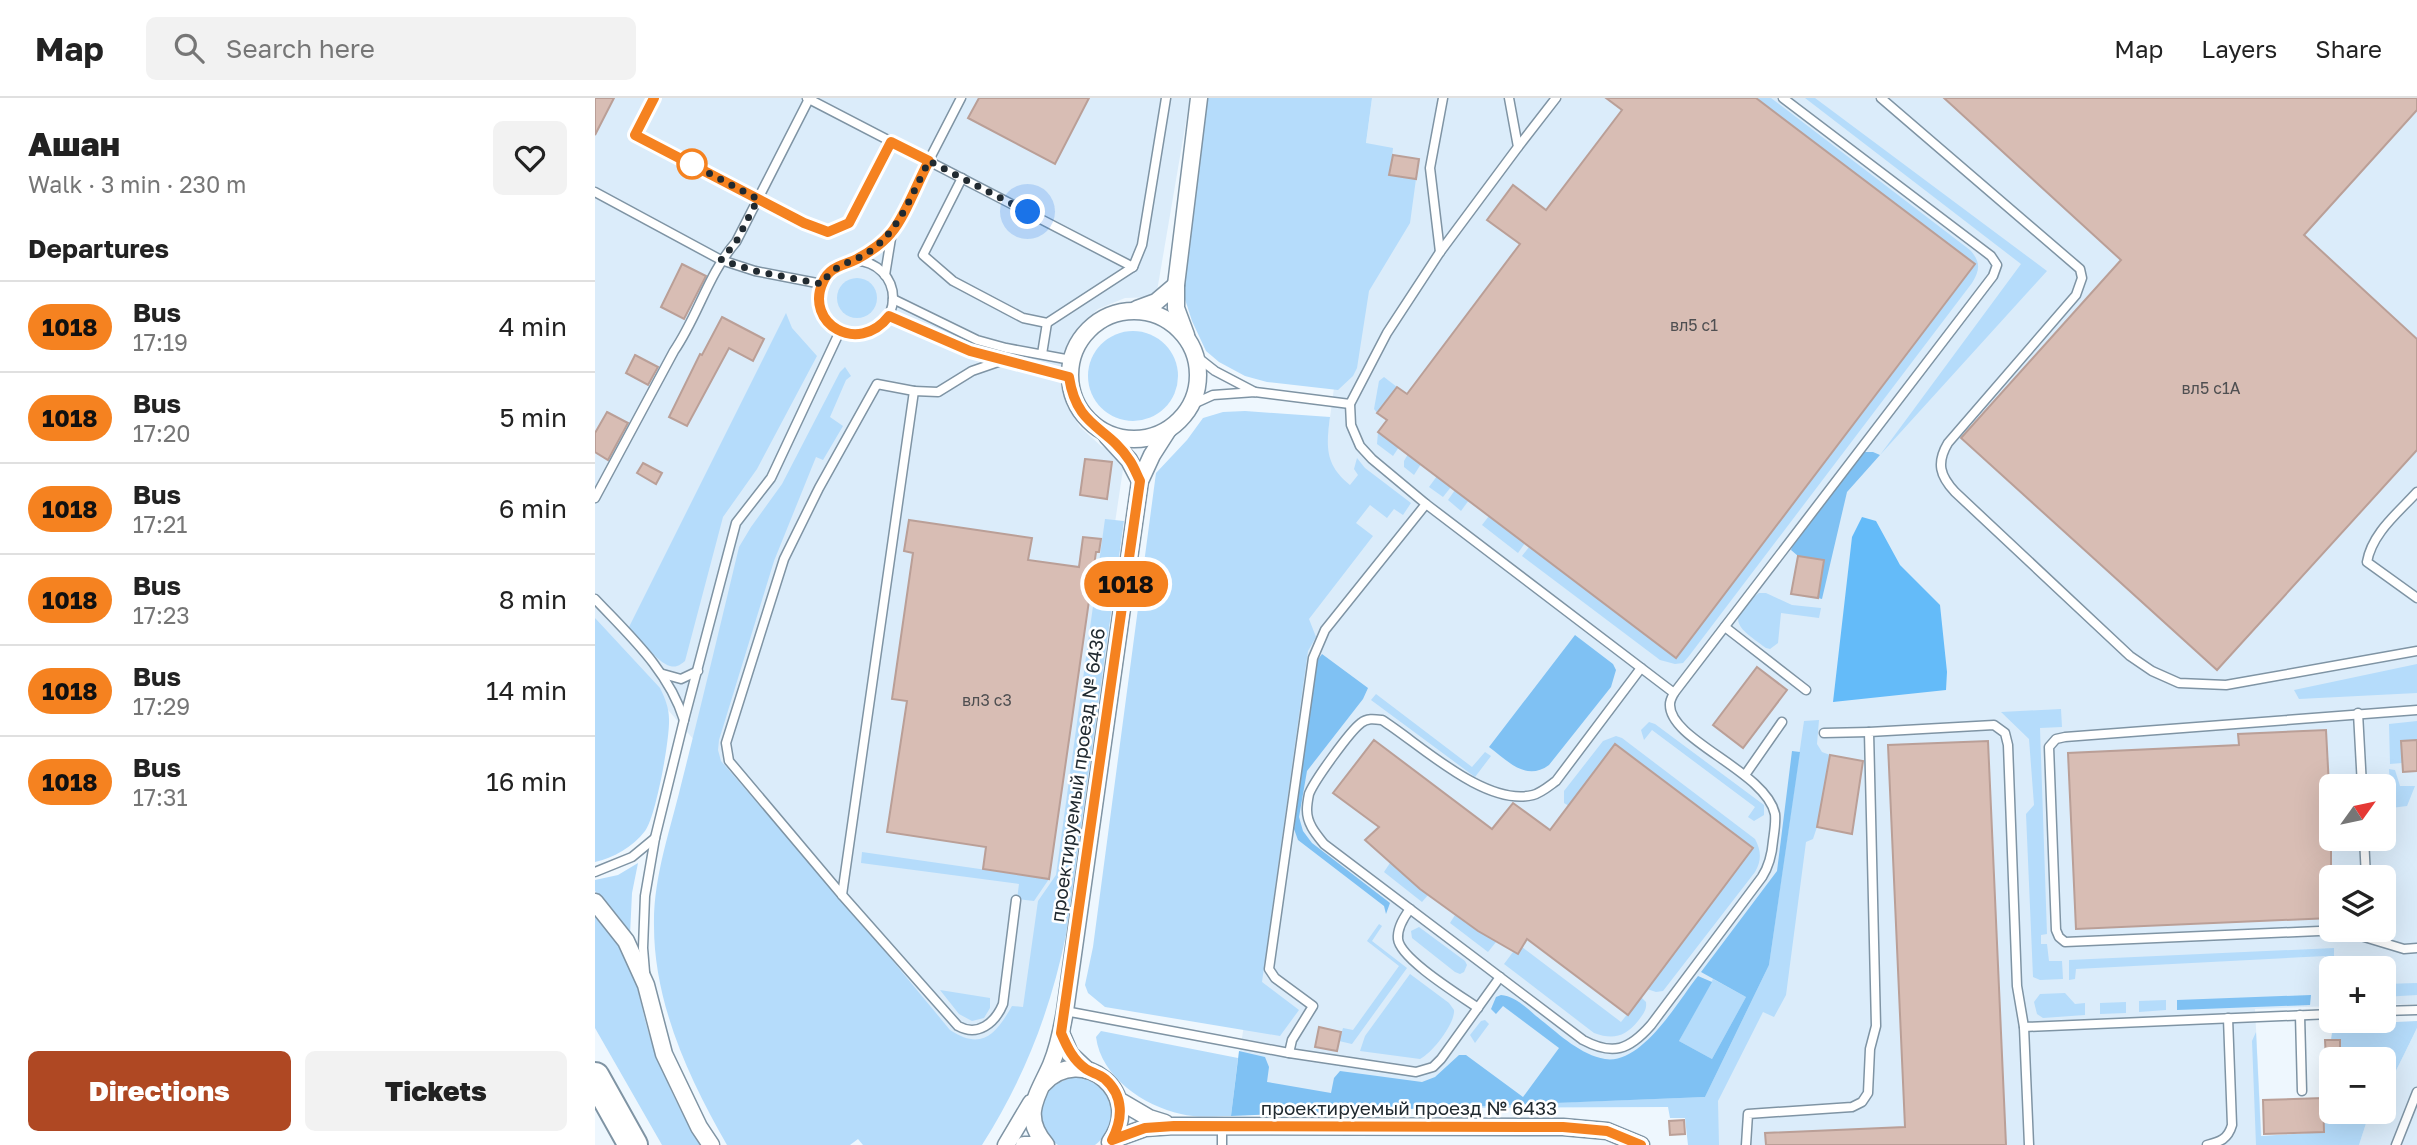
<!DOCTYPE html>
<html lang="en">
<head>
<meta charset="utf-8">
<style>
	body { margin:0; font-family:"Golos Text",sans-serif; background:#f2f2f2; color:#222; height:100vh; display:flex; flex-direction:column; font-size:26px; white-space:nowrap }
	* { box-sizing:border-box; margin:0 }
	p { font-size:23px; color:#767676 }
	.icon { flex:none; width:38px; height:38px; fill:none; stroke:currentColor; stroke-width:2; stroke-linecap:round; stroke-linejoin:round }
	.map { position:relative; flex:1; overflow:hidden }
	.side { display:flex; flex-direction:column; background:#fff; width:595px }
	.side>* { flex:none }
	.badge { padding:0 14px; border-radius:23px; font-size:24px; line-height:46px }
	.needle { width:46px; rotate:57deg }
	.tools { position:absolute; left:1724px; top:676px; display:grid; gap:14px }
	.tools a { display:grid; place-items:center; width:77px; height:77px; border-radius:10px; background:#fff; box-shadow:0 7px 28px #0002; font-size:35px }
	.you { position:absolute; width:35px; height:35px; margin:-18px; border:5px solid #fff; border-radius:50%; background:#1a73e8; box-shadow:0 0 0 10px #1a73e833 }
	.map>.badge { position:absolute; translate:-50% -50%; box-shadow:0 0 0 4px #fff }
	h2 { padding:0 28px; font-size:26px; line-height:63px }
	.round { display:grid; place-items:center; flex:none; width:74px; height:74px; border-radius:10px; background:#f2f2f2 }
	.overview { display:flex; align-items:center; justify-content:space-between; height:119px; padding:0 28px }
	h1 { font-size:33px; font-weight:800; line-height:52px }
	.action { display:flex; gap:14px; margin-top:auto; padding:14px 28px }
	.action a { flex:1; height:80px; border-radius:10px; background:#af4823; color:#fff; font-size:28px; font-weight:800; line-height:80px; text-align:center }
	.action a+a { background:#f2f2f2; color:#222 }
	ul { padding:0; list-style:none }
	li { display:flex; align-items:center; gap:21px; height:91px; padding:0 28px; border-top:2px solid #e0e0e0 }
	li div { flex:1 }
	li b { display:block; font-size:26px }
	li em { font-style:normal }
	li .badge { min-width:77px; font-weight:700; text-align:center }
	header { display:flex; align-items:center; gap:42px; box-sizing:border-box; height:98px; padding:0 35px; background:#fff; border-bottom:2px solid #e0e0e0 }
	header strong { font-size:33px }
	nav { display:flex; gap:38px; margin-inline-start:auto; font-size:24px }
	.search { width:490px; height:63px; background:#f2f2f2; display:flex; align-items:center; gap:18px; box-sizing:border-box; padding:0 24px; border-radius:10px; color:#767676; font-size:26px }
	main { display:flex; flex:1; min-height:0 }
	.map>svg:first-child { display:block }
	.built { fill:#dbecfa; fill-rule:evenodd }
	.green { fill:#b5dcfb }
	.forest { fill:#7fc1f3 }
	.water { fill:#64bbf9 }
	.building { fill:#d8bdb4; stroke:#ba9f97; stroke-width:2 }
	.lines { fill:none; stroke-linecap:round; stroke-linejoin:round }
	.service-casing { stroke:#7f94a4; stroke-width:11 }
	.minor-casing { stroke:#7f94a4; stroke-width:19 }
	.trunk-casing { stroke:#7f94a4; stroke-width:32 }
	.service { stroke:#fff; stroke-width:8 }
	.minor { stroke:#fff; stroke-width:16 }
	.trunk { stroke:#fff; stroke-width:28 }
	.line-casing { stroke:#fff; stroke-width:16 }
	.line { stroke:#f58220; stroke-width:10 }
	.walk { stroke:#212a30; stroke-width:7; stroke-dasharray:0 12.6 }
	.stop-dot { fill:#fff; stroke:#f58220; stroke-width:3.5 }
	.labels { text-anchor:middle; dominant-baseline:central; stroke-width:5; stroke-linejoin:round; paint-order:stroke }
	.number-label { font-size:16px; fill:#4f4f51 }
	.street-label { font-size:19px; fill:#212a30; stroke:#fff }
</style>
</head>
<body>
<header>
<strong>Map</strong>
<div class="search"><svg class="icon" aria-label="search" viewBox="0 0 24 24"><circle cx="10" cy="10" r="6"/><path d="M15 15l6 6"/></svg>Search here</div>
<nav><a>Map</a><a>Layers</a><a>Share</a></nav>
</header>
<main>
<section class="side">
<div class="overview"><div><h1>Ашан</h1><p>Walk · 3 min · 230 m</p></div><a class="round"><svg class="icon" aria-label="heart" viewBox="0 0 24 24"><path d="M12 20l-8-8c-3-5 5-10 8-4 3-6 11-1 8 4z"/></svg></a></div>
<h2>Departures</h2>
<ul>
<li><span class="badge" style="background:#f58220;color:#111">1018</span><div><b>Bus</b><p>17:19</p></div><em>4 min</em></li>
<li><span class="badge" style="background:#f58220;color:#111">1018</span><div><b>Bus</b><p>17:20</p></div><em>5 min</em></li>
<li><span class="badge" style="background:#f58220;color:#111">1018</span><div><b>Bus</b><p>17:21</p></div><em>6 min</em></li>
<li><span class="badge" style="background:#f58220;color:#111">1018</span><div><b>Bus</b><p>17:23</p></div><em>8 min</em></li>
<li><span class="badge" style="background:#f58220;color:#111">1018</span><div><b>Bus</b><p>17:29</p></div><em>14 min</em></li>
<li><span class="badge" style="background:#f58220;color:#111">1018</span><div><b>Bus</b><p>17:31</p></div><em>16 min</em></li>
</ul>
<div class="action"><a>Directions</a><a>Tickets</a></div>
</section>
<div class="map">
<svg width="1822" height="1047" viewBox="0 0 1822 1047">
	<rect width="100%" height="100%" fill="#eef7fe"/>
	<g class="built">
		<path d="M0,0H595L561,199L530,200L503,211L482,232L471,254L467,279L472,308L485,329L506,348L530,358L448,904L397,949L364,945L353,934L0,528Z"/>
		<path d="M777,0H1822V906L1789,907L1788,870H1736V908L1660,911L1667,1047H1113L1110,999L636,1018L737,305ZM1736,688H1788V740H1736ZM1736,779H1788V831H1736Z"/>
		<path d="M1822,930V1047H1764L1775,1013H1788L1789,983L1795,985Z"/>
	</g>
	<g class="green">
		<path d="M612,0H777L771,45L798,50L795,77L821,81L815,125L774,193L762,270L758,278L743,292L672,284L650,278L624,264L611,253L597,223L587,192Z"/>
		<path d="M1161,0H1176L1375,152C1386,164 1385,172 1377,185L1094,558L1088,565L1080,566L1065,562L927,458L934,449L1081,560L1380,167Z"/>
		<path d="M1210,0H1220L1452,173L1285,357L1426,166Z"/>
		<circle cx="262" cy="200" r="20"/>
		<path d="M191,215L197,230L222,258L162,371L128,419L90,563C86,566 82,570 75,568C63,565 43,539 34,529Z"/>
		<circle cx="538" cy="278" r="45"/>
		<path d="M250,269L256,278L251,282L235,319L248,328L228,362L221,359L179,463L124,642L123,652L126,663L259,816L355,932C387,953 401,936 417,908L428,909L443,803L461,777L510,421L529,423L471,837C455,914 429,981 387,1047H268L263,1041L255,1047H132C94,981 59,905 59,828C58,780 75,733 86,687C106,608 125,529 144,449L156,429L187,386L245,274Z"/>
		<path d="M789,279L802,289L782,315L779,311L784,283Z"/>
		<path d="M650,313L735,319C731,349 730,367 755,387L763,377L759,371L762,360L770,370L816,405L808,417L799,411L792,420L775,407L761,425L778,438L714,521L721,539L713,553L667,884L704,912L685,938L510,909L493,895L490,887L498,849L561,375L592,342L608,320L628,314Z"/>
		<path d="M783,334L804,349L798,358L782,346Z"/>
		<path d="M813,356L826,366L819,377L809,369V363Z"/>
		<path d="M842,378L856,389L848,399L834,389Z"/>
		<path d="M860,392L874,402L866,413L853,402Z"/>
		<path d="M894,418L930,445L923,455L887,427Z"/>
		<path d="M1164,495H1171L1197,507L1226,510L1224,520L1186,515L1183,545L1175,551L1171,550C1144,530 1128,522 1164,495Z"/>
		<path d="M0,520L65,590C70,600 74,610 74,621C75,640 61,719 50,733C38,749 18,760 0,764Z"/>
		<path d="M1822,566V595L1704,601L1699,592Z"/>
		<path d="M781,596L877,669L890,654L896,658L880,679L776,602Z"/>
		<path d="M1466,611L1467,629L1445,630L1452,836L1446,837V846H1452L1454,863H1467L1468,881L1445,882L1438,879L1431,716L1439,707L1434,641L1406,614Z"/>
		<path d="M1224,622L1222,646L1227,654L1235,657L1222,729L1218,741L1211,744L1191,897L1179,919L1168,914L1123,1003L1124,1047H1093L1090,1020H1075L1073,1009L826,1010L1110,999L1174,867L1209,623Z"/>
		<path d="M1822,623V642L1808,643L1807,665L1795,666L1794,626Z"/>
		<path d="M1054,624L1060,626L1169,707V717L1159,723L1153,719L1160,709L1057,632L1049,642L1046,632Z"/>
		<path d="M1021,638L1027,640L1160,741C1166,752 1167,762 1160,774L1068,893L1061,894L1052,891L1158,750L1021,646L974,708L969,705V693L1008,643Z"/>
		<path d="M1794,671L1800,672L1805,688H1820L1812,708L1796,710Z"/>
		<path d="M267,754L454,781L439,803L422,801L424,786L266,765Z"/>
		<path d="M43,765L37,795L35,837L23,818L0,793V782L23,777Z"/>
		<path d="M795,765L833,797L827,804L789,774Z"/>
		<path d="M0,814C15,833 32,854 39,878C46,900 49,923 57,945C69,980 86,1015 105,1047H67L0,930Z"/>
		<path d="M860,817L901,844L893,854L855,825Z"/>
		<path d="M784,826L787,828L777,843L812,870L757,946L744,943L748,930L758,932L804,868L772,843Z"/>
		<path d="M824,829L870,863L872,867L869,874L865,876L860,874L817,840L816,833Z"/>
		<path d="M927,849L1026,924L1046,899L1051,904C1052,912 1048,916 1043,923C1030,939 1018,942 999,935L909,866L918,854L923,856Z"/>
		<path d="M1739,850V870H1736V903H1729L1728,897L1731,896L1730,858L1481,871L1480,881L1474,882V862Z"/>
		<path d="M815,876L854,905L859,912C860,926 837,955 825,961L765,953L770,938Z"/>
		<path d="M1118,881L1151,899L1117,961L1084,943Z"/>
		<path d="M1822,885V897L1789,899V886Z"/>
		<path d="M345,892L395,900V910L389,920L377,923L364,916Z"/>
		<path d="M1470,895L1480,906L1490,905V917L1448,920L1442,916L1439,904L1445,896Z"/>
		<path d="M1571,902V912L1544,914V903Z"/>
		<path d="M1531,904V915L1505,916V905Z"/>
		<path d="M890,922L894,926L880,945L875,937L886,923Z"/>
		<path d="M1822,923V930L1795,985L1789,983L1788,961H1745V942H1736L1738,927Z"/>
		<path d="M506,933L643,960L636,1018C620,1018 601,1020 586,1016C549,1008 506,979 501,939Z"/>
		<path d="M1661,934L1666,1038L1729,1034L1728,1000L1732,990H1736V1013H1775L1764,1047H1661L1657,943Z"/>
		<path d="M483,979C518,986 528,1025 500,1047H463C429,1027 446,982 483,979Z"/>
	</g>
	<g class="forest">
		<path d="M1269,354H1278L1285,357L1252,394L1227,501L1223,500L1229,462L1203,458L1196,452L1197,449Z"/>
		<path d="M980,537L1018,566L1021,572L1016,589L954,667C931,684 913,663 894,649Z"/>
		<path d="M727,556L773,590L768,601L712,673L704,719L708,733L717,745L795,805L791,816L789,808L703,742L699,731L721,564Z"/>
		<path d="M1197,653L1205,654L1174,867L1110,999L636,1018L644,953L670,959L674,969L672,984L736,995L739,980L745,973L827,984L840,979L864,957H871L928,999L964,950L908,908L901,916L896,911L901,899L906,897C921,898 935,913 946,922C965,937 986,957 1010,961C1047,967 1083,903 1103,878L1117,884L1084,943L1117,961L1151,899L1106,874L1182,773Z"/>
		<path d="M1716,897L1715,907L1582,912V902Z"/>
	</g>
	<path class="water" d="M1267,419L1281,423L1305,467L1345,507L1352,574L1351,592L1238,604L1257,439Z"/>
	<g class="building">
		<path d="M0,0H19L0,37Z"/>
		<path d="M384,0H494L460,66L373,20Z"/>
		<path d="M1011,0H1161L1380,166L1081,560L783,334L792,322L782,315L802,289L812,296L925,146L892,122L918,87L951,112L1027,12Z"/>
		<path d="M1349,0H1822V12L1709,137L1822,241V352L1622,572L1366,340L1526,162Z"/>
		<path d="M798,57L824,61L821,81L794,77Z"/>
		<path d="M87,166L111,178L89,221L66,209Z"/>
		<path d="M127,219L169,241L158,263L134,250L92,328L74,319L105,256L107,257Z"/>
		<path d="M40,257L63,269L53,287L31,275Z"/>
		<path d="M12,314L33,325L13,362L0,354V335Z"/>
		<path d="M490,361L517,364L512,401L485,397Z"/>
		<path d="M48,365L67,375L61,386L42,375Z"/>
		<path d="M314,422L437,440L433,462L484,469L488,439L506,441L504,454H501L454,781L388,771L391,749L292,734L312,603L297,601L318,455L309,453Z"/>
		<path d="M1203,458L1229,462L1223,500L1196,496Z"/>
		<path d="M1162,569L1192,592L1148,650L1118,627Z"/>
		<path d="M1731,632L1736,726V820L1481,831L1473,655L1644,647L1643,636Z"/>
		<path d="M779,642L897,731L918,705L955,732L1020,646L1158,750L1033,917L932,841L923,856L883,833L825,791L770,742L784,729L738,695Z"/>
		<path d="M1822,642V673L1808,674L1806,643Z"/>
		<path d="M1393,643L1411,1047H1171L1170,1035L1310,1029L1293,647Z"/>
		<path d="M1235,657L1268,663L1257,736L1222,729Z"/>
		<path d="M724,929L746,934L742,953L720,949Z"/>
		<path d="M1730,942H1745V961H1731Z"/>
		<path d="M1728,1000L1729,1034L1669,1036L1668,1002Z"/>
		<path d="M1089,1022L1090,1036L1075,1037L1074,1023Z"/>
	</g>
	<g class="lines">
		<g class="service-casing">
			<g id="service">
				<path d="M59,0L40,37L209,125L233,134L254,125L296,44"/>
				<path d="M212,0L538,169"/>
				<path d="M914,0L923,49L845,154L792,235L755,306L756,327L765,348L777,361L831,406L1079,595"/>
				<path d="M1286,0L1485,171L1487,180L1481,197L1353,345C1341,365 1345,378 1360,394L1535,558L1557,573L1584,585L1631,587L1822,553"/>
				<path d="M923,49L961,0"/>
				<path d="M367,80L328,157L358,183L428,220L452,225L538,169L547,147L571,0"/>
				<path d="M0,94L126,162L160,173L227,186"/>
				<path d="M845,154L835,70L848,0"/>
				<path d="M258,163L278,152L297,134"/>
				<circle cx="261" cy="200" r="37"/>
				<path d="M290,177L297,134L366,0"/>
				<path d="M298,201L382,242L411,250L476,262"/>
				<path d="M294,217L375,253L474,279"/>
				<path d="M447,256L452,225"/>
				<path d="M601,258L620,273L660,294"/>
				<path d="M319,293L282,286L224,390L189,461L131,645L134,663L247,797L363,928C383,939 400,925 408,906L421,802"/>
				<path d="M596,307L618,297L660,294L755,306"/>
				<path d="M1822,394C1803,415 1777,435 1772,464L1822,500"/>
				<path d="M0,400L79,253C103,218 113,176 141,144L214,1"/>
				<path d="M0,501C34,537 74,573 89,622"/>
				<path d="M1130,529L1211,592"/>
				<path d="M1046,570L961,683C954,688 946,695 938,697C890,709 825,646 787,622C779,621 772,620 766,625C755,633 719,683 714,696C713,701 712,707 712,712C712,726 721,736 729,746L988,942C1018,958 1034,952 1056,927L1167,779C1174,768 1177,756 1178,743C1179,735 1181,725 1180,716C1171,673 1073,642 1075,606C1075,602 1077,599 1079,595L1398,178L1402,167L1396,158L1188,0"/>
				<path d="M68,576L86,581L103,573"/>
				<path d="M1822,612L1470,639L1461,641L1454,649L1461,832L1464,839L1470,844L1746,832L1809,851L1822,850"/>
				<path d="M1763,615L1767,688"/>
				<path d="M1229,635L1274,634"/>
				<path d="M1150,677L1187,624"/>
				<path d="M1769,740L1771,779"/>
				<path d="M0,774L37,759L60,740"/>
				<path d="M247,797L319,293L343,294L377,273L406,263"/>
				<path d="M815,811C809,819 802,830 803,841C805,861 866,898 883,910"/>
				<path d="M50,874L48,850L50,798L60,740L89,622L141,425L176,380L245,233"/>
				<path d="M470,913L694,955L821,974L838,969L846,961L905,879"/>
				<path d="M1788,913L1822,912"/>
				<path d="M1705,917L1707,993"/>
				<path d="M1429,929L1736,916"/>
				<path d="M694,955L697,942L718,908L680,880L674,871L718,560L730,532L831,406"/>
				<path d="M627,1047V1029"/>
				<path d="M1151,1047L1153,1016L1257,1009L1267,1004L1273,995L1275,951L1281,928L1274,634L1399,627L1410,635L1413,647L1422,888L1429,929L1434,1047"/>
				<path d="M1612,1047C1625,1044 1633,1041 1637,1027L1633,920"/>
				<path d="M1801,1047L1822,994"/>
			</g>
		</g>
		<g class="minor-casing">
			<g id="minor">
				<path d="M542,211L561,204L581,187"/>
				<circle cx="539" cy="277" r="64"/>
				<path d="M591,237L581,210V187L604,0"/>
				<path d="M512,338L534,362L545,383"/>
				<path d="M0,804L31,843L51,887L69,956L104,1029L116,1047"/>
				<path d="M466,935L475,956L492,972"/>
				<path d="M448,986C487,944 550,996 515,1044"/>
				<path d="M525,1003L554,1020L570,1025"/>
				<path d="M517,1042L550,1030L579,1028L968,1029L1012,1033L1046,1047"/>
				<path d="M411,1047L436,1005"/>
				<path d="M429,1047H444"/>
				<path d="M451,1047C425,1017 443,997 456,967C463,950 467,931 470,913L545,383L557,357L573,332"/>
			</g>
		</g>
		<g class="trunk-casing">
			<path id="trunk" d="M0,979L38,1047"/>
		</g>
		<use href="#service" class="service"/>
		<use href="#minor" class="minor"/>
		<use href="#trunk" class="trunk"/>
	</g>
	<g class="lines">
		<g class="line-casing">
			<path id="line" d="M59,0L40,37L209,125L233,134L254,125L296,44L334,63C323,83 310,119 296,135C287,146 275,154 262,161C248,168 235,168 228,184C209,225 263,258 294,218L375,253L474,279C482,331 512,327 535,363C539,369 542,377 545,383L466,935C472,949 478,962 491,971C497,975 504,976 510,981C529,998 528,1021 517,1042L550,1030L579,1028L968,1029L1012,1033L1046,1047"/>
		</g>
		<use href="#line" class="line"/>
		<path class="walk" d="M97,66L89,62L163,101L141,144L126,162L160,173L227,186C240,163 260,166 279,150C306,129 318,93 334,63L433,114"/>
	</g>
	<circle class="stop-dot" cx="97" cy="66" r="14"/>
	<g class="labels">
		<g class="number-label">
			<text x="1099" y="227">вл5 с1</text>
			<text x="1616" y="290">вл5 с1А</text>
			<text x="392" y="602">вл3 с3</text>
		</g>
		<g class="street-label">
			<text transform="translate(482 677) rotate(-82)">проектируемый проезд № 6436</text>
			<text x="814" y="1009">проектируемый проезд № 6433</text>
		</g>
	</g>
</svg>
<div class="tools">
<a><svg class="needle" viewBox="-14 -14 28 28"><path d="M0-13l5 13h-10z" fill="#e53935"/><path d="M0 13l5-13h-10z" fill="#767676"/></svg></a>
<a><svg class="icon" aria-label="layers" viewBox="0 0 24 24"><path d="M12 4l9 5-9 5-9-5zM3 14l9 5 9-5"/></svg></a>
<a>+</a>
<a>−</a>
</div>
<div class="you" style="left:433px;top:114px"></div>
<b class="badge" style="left:531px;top:486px;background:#f58220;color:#111">1018</b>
</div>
</main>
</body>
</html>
